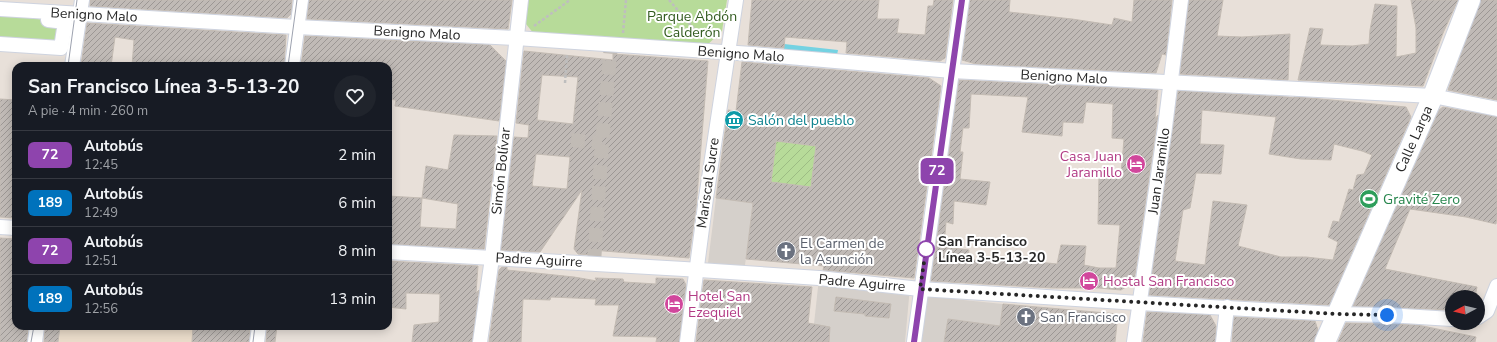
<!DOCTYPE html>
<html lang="es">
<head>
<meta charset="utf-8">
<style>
	body { margin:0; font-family:"Nunito Sans",sans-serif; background:#20242c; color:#f1f3f6; height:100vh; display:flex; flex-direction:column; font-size:15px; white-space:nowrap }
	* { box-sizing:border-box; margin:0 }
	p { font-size:13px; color:#9ea1a6 }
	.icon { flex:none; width:22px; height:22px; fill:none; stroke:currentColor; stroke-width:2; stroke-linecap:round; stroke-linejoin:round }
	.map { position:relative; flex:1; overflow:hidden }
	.details { position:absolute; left:12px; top:62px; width:380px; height:268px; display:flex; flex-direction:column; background:#171b24; border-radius:12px; box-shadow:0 2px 10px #0003 }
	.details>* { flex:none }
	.badge { padding:0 8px; border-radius:6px; font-size:14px; line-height:26px }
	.needle { width:26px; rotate:263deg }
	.buttons { position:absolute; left:1445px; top:290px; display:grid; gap:8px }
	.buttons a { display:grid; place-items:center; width:40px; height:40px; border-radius:50%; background:#171b24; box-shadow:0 2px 10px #0003; font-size:20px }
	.you { position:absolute; width:20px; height:20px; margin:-10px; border:3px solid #fff; border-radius:50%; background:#1a73e8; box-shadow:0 0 0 6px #1a73e833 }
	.map>.badge { position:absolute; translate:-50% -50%; box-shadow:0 0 0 2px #fff }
	.round { display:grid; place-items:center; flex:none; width:42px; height:42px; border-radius:21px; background:#20242c }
	.headline { display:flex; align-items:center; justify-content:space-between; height:68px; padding:0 16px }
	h1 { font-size:19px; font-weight:700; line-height:30px }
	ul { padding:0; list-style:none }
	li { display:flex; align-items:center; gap:12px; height:48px; padding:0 16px; border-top:1px solid #363941 }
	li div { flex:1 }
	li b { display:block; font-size:15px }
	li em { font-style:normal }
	li .badge { min-width:44px; font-weight:700; text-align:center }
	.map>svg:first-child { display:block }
	.education { fill:#e9dbc9 }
	.park { fill:#b7db99 }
	.garden { fill:url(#garden-furrows) }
	.plaza { fill:#d5d0cb }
	.water { fill:#74d2e2 }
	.building { fill:url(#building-hatch); stroke:#c3bbb3; fill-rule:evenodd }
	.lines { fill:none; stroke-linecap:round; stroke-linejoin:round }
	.street-tunnel { stroke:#c1bbb5; stroke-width:14; stroke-dasharray:14 7; stroke-linecap:butt }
	.street-casing { stroke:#ced3df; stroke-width:16 }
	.secondary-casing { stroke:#ced3df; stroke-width:22 }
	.path { stroke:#bebebe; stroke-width:2.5; stroke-dasharray:3 2; stroke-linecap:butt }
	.street { stroke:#fff; stroke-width:14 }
	.secondary { stroke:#fff; stroke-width:20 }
	.tram { stroke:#9da2af; stroke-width:1 }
	.line-casing { stroke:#fff; stroke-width:9 }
	.line { stroke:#8e44ad; stroke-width:6 }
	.walk { stroke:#272727; stroke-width:4; stroke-dasharray:0 7.2 }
	.stop-dot { fill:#fff; stroke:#8e44ad; stroke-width:2 }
	.labels { text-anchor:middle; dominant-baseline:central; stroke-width:4; stroke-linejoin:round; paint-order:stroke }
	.street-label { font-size:14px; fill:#272727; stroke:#fff }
	.park-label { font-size:14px; fill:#325b1f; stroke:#fff }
	.culture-label { font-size:14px; fill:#0d838f; stroke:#fff; text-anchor:start }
	.hotel-label { font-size:14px; fill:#b23c85; stroke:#fff; text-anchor:start }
	.leisure-label { font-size:14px; fill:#27864d; stroke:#fff; text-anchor:start }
	.stop-label { font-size:14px; font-weight:bold; fill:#272727; stroke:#fff; text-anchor:start }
	.worship-label { font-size:14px; fill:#5b616d; stroke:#fff; text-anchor:start }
</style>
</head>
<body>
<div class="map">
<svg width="1497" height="342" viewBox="0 0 1497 342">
	<defs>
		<pattern id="garden-furrows" width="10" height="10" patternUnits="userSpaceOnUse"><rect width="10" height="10" fill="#b7db99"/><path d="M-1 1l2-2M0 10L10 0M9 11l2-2" fill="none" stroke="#9dbc84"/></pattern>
		<pattern id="building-hatch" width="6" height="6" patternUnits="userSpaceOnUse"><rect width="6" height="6" fill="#c0bab6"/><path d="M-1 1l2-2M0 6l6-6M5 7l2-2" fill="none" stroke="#9c9794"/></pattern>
	</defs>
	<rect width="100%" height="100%" fill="#e8e0d9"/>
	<path class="education" d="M60,326H193L192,342H59Z"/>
	<g class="park">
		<path d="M525,0H727L722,31L703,49L538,39L522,19Z"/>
		<path d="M0,15L65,22L61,48L0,44Z"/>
	</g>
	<path class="garden" d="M776,141L816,146L811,187L771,182Z"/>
	<g class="plaza">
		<path d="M716,198L753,203L744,273L707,271Z"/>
		<path d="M819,278L910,287L905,342H812Z"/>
		<path d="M924,296L1003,304L1000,326L948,319L944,342H919Z"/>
	</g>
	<path class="water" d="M784,44L838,50L837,55L784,50Z"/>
	<g class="building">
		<path d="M90,0H292L291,14L287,18L90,6Z"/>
		<path d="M309,0H512L508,29L307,19Z"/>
		<path d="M752,0H879L877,19H899L897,33L925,35L928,6H933L934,0H953L945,58L940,61L846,53L847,42L785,37L784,48L748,45Z"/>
		<path d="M970,0H1010L1009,12L1072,19L1112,25L1114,18L1132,22L1134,0H1172L1166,55L1162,54L1156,73L976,64L962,60Z"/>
		<path d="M1189,0H1223L1217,36L1242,37L1290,34L1288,80L1180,74Z"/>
		<path d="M1411,0H1458L1443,33L1423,86L1298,80L1310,28L1323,29L1320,45L1352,46L1369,44L1370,30L1375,4L1397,6L1396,57L1416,53V28Z"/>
		<path d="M1481,0H1497V100L1448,90Z"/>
		<path d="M87,23L286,35L284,66H188L176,64V66H132L134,40L115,37L111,66H81Z"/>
		<path d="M305,36L490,45L506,61L499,121L395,106L396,100L388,99V66H301Z"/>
		<path d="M524,51L613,60V54L708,61L696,208L689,258L592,250V255L578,254L574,249L582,190L540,252L501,250L514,137L528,138L529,125L516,123ZM542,75L578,77L573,124L537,120ZM536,154L570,157L567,189L532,186Z"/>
		<path d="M742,62L929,78L941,86L914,278L823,270L824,266L746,259L753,203L716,198L728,110L736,111ZM776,141L816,146L811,187L771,182Z"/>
		<path d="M959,80L1158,90L1155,119L1158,115L1134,282L1121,290L1099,288H1053L931,281ZM971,94L1028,97L1022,132L1062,136L1063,122L1083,123L1086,102L1113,104L1112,138L1124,139L1121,174L1099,176L1098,224L1120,225L1116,268H1099L1084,265L1086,246L1061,245L1057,264L1020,260H968L969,250L944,247L946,222L953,224L954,201L986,205L990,182L960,179L963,152H960L963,128H969Z"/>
		<path d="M1178,91L1287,97L1294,98V97L1310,98L1406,107L1411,117L1329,305L1149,295ZM1202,110L1276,117L1269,154L1301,159L1331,160L1334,144L1362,151L1372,155L1364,174L1357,175L1353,190L1349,189L1339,222L1333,221L1328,237L1338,242L1333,260L1306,257H1281L1238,246L1247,205L1213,201L1205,265L1175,261L1183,210L1190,208L1196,173L1221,174L1224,145L1200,144Z"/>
		<path d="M0,99L16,100V218L0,217Z"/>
		<path d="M1443,107L1497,117V216L1496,224L1466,217L1410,209L1385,269L1477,287L1475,297H1452V310L1353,306L1439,110Z"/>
		<path d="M454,135L497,136L484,249L388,244V196L422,198L426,166L448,170ZM422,198L458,204L456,229L420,227Z"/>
		<path d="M0,238L16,239V326H28L27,342H0Z"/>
		<path d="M388,261L478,266L476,293L479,290L472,342H412L414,325L439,322L440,294L406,293V309L388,307Z"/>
		<path d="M502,267H507V270L574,277L597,281L595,278L623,279L624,282L656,284V278L683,279L686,285L679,342H656L657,337L613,336L619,305H595L596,299L551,297L550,300L523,299L521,342H489L499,270Z"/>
		<path d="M704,280L812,287L808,323L830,327L829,342H696Z"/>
		<path d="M836,297L891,304L889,318L865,316V314L834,311Z"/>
		<path d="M1003,304L1118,314L1115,342H944L948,319L1000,326Z"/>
		<path d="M1147,312L1210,315L1216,326L1215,342H1143Z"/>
		<path d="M1234,317L1315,321L1318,330L1314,342H1232Z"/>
		<path d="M1346,323L1418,325L1476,337L1475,342H1338Z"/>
		<path d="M45,326H60L58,342H44Z"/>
		<path d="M193,326H250L249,342H192Z"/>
		<path d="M267,326H277L275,342H266Z"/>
	</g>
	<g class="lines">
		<g class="street-tunnel">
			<path d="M571,140L602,143"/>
			<path d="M594,263L602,143L611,45"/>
		</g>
		<g class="street-casing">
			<g id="street">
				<path d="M0,9L297,27L516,38L752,54L952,71L1433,96L1497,109"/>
				<path d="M0,44L61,48L65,22L48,20"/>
				<path d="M72,66L82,0"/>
				<path d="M292,66L301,0"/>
				<path d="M0,227L16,228"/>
				<path d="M388,252L684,269L819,278L920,289L1139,303L1336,314L1387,315L1452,319"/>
				<path d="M1478,317L1487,311L1497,286"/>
				<path d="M35,342L37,326"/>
				<path d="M257,342L259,326"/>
				<path d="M480,342L492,258L521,0"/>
				<path d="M687,342L706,198L736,0"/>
				<path d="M914,342L962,0"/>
				<path d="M1134,342L1165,127L1181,0"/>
				<path d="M1223,342L1227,307"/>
			</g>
		</g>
		<g class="secondary-casing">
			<path id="secondary" d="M1325,342L1433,96L1470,0"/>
		</g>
		<g class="path">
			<path d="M669,0L702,38"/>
			<path d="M534,26L570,0"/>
			<path d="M623,33L626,0"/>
			<path d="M565,83L567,54"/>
		</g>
		<use href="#street" class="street"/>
		<use href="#secondary" class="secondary"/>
		<g class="tram">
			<path d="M68,66L77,0"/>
			<path d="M288,66L297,0"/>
			<path d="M31,342L34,326"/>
			<path d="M253,342L255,326"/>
		</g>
	</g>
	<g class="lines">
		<g class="line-casing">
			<path id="line" d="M914,342L962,0"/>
		</g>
		<use href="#line" class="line"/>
		<path class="walk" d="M926,249L920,289L1336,314L1387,315"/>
	</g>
	<defs>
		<g id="museum-disc" transform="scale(1)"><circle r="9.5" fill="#0f9aa8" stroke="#fff"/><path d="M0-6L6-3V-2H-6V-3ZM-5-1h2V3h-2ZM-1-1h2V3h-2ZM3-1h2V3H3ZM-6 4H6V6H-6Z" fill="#fff"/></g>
		<g id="hotel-disc" transform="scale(1)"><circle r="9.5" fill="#d1479c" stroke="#fff"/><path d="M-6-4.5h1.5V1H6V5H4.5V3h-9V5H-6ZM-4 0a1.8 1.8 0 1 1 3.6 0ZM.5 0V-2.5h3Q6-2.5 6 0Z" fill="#fff"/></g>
		<g id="stadium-disc" transform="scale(1)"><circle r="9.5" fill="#2e9e5b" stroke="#fff"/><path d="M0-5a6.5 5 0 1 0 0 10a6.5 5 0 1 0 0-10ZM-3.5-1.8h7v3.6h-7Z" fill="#fff"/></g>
		<g id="church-disc" transform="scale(1)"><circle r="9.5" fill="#6b7280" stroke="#fff"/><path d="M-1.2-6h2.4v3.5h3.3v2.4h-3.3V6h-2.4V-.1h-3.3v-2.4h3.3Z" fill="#fff"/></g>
	</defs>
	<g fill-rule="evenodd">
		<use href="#museum-disc" x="734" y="120"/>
		<use href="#hotel-disc" x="1136" y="164"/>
		<use href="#stadium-disc" x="1369" y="199"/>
		<use href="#church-disc" x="786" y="251"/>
		<use href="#hotel-disc" x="1089" y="281"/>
		<use href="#hotel-disc" x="674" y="304"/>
		<use href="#church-disc" x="1026" y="317"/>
	</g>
	<circle class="stop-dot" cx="926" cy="249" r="8"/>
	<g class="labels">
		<g class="street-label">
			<text transform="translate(94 15) rotate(3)">Benigno Malo</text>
			<text transform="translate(417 33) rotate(3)">Benigno Malo</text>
			<text transform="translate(741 54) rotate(4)">Benigno Malo</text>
			<text transform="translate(1064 77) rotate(3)">Benigno Malo</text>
			<text transform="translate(1414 139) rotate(-66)">Calle Larga</text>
			<text transform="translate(501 171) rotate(-84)">Simón Bolívar</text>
			<text transform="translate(1159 171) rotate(-82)">Juan Jaramillo</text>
			<text transform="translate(708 183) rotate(-82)">Mariscal Sucre</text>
			<text transform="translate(539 260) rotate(3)">Padre Aguirre</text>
			<text transform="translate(862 283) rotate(5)">Padre Aguirre</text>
		</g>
		<g class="park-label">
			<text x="692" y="16">Parque Abdón<tspan x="692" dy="16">Calderón</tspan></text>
		</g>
		<g class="culture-label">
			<text x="748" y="120">Salón del pueblo</text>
		</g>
		<g class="hotel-label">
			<text x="1122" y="156" text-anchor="end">Casa Juan<tspan x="1122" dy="16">Jaramillo</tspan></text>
			<text x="1103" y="281">Hostal San Francisco</text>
			<text x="688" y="296">Hotel San<tspan x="688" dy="16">Ezequiel</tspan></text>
		</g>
		<g class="leisure-label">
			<text x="1383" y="199">Gravité Zero</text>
		</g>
		<g class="stop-label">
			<text x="938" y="241">San Francisco<tspan x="938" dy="16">Línea 3-5-13-20</tspan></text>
		</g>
		<g class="worship-label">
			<text x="800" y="243">El Carmen de<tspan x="800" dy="16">la Asunción</tspan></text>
			<text x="1040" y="317">San Francisco</text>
		</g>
	</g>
</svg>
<div class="buttons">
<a><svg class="needle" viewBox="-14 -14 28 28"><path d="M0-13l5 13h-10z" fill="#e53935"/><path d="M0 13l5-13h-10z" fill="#9ea1a6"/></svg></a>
</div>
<div class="you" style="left:1387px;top:315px"></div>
<b class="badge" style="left:937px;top:171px;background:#8e44ad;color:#fff">72</b>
<section class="details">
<div class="headline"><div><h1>San Francisco Línea 3-5-13-20</h1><p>A pie · 4 min · 260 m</p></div><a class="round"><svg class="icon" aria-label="heart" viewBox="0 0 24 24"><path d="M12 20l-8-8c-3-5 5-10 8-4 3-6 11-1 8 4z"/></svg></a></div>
<ul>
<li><span class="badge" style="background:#8e44ad;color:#fff">72</span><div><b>Autobús</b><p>12:45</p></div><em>2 min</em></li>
<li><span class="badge" style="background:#0072bc;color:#fff">189</span><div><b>Autobús</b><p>12:49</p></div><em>6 min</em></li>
<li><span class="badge" style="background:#8e44ad;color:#fff">72</span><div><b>Autobús</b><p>12:51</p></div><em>8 min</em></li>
<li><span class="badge" style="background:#0072bc;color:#fff">189</span><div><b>Autobús</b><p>12:56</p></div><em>13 min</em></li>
</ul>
</section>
</div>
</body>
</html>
